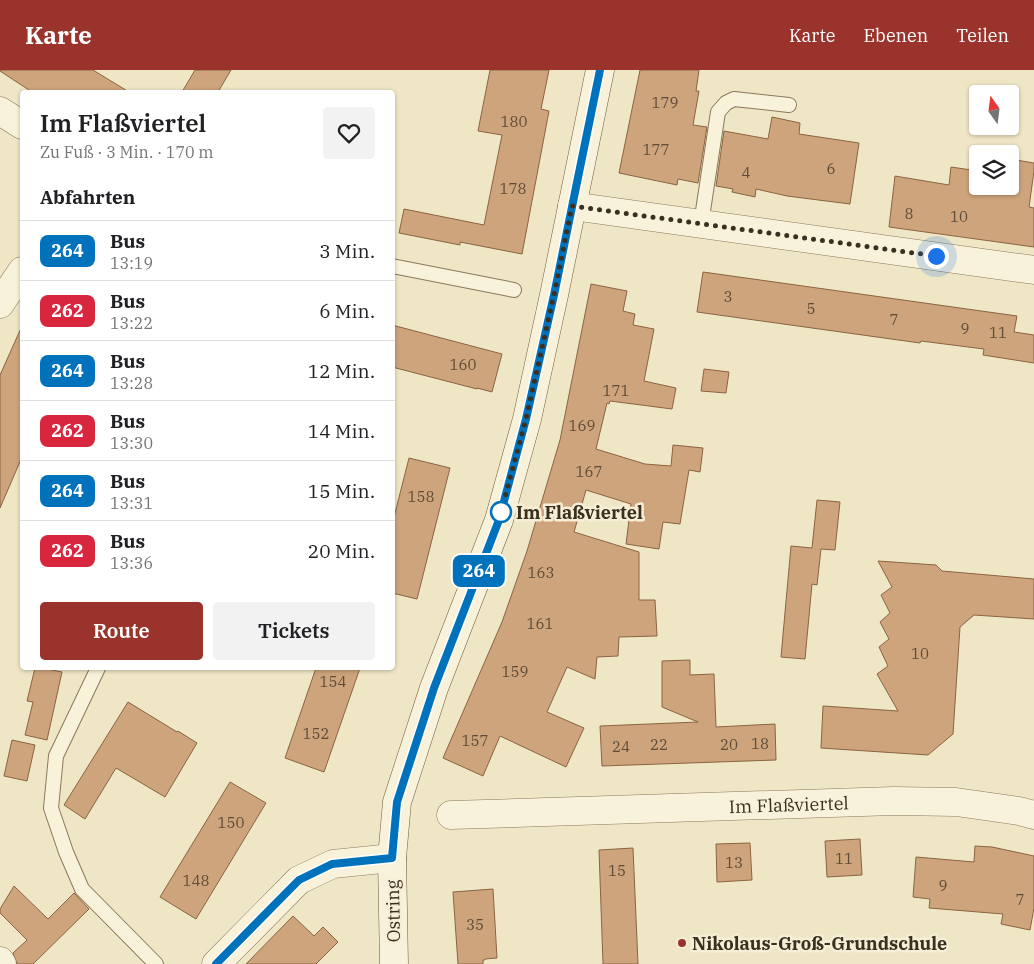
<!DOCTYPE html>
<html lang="de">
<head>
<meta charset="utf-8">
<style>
	body { margin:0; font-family:"IBM Plex Serif",serif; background:#f2f2f2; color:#202124; height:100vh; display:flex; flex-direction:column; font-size:19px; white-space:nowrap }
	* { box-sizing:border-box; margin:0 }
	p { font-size:16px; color:#757577 }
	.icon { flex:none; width:28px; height:28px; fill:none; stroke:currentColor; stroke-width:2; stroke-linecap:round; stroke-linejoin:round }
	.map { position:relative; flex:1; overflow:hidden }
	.drawer { position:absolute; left:20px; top:20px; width:375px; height:580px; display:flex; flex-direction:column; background:#fff; border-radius:5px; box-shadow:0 1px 4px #0004 }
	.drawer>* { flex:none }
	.badge { padding:0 10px; border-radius:8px; font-size:18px; line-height:32px }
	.needle { width:32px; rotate:346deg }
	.controls { position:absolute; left:969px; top:15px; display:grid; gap:10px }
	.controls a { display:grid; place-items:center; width:50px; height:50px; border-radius:5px; background:#fff; box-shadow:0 1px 4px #0004; font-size:25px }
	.you { position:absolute; width:25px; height:25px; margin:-12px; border:4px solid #fff; border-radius:50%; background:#1a73e8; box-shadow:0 0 0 8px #1a73e833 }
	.map>.badge { position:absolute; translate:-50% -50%; box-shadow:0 0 0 2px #fff }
	h2 { padding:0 20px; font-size:19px; line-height:45px }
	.round { display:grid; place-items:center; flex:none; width:52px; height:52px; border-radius:5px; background:#f2f2f2 }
	.head { display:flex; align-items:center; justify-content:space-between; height:85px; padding:0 20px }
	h1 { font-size:24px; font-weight:600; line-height:38px }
	.action { display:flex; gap:10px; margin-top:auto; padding:10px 20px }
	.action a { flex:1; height:58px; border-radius:5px; background:#9a332b; color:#fff; font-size:20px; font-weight:600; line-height:58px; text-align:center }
	.action a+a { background:#f2f2f2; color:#202124 }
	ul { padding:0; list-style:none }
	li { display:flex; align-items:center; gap:15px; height:60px; padding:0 20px; border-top:1px solid #e0e0e0 }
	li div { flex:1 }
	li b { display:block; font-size:19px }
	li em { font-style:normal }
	li .badge { min-width:55px; font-weight:700; text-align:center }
	header { display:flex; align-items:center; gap:30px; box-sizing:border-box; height:70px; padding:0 25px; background:#9a332b; color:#fff }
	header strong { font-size:24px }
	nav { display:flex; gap:28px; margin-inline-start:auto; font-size:18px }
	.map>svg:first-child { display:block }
	.building { fill:#cda47c; stroke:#8a6441 }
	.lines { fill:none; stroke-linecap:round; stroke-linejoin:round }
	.lane-casing { stroke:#8b785b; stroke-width:16 }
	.street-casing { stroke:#8b785b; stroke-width:29 }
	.secondary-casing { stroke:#6d593f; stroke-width:29 }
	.lane { stroke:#f9f2da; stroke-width:14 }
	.street { stroke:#f9f2da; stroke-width:28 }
	.secondary { stroke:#f9f2da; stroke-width:28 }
	.line-casing { stroke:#fff; stroke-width:11 }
	.line { stroke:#0072bc; stroke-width:8 }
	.walk { stroke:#3b2f1f; stroke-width:5; stroke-dasharray:0 9 }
	.stop-dot { fill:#fff; stroke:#0072bc; stroke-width:2.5 }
	.poi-dot { fill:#9a332b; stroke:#f6efd6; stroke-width:2 }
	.labels { text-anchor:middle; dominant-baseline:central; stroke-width:5; stroke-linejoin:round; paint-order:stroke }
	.number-label { font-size:15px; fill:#604c36 }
	.stop-label { font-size:18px; font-weight:bold; fill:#3b2f1f; stroke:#f6efd6; text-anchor:start }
	.street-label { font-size:18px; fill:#3b2f1f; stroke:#f6efd6 }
	.poi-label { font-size:18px; font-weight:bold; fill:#3b2f1f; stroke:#f6efd6; text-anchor:start }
</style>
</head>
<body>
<header>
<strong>Karte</strong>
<nav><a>Karte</a><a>Ebenen</a><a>Teilen</a></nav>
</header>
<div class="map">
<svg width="1034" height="894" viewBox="0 0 1034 894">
	<rect width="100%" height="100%" fill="#efe6c6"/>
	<g class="building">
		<path d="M0,0H93L129,22H32L0,1Z"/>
		<path d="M195,0H231L218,22H182Z"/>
		<path d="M490,0H549L541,39L549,41L522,184L460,172V175L399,163L404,139L484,155L502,65L478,61Z"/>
		<path d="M640,0H699L696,21H699L693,55L707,57L698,113L678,109L677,115L619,103Z"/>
		<path d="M772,47L800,53L799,64L859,73L850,134L787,126L756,119L755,127L732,122L733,119L716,116L724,61L768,69Z"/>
		<path d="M1010,89L1034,93V101L1029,137L1034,138V177L889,157L895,106L949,115L951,97L978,101V116H1010Z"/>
		<path d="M703,202L1017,246L1014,262L1034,265V293L983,285L984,279L921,271L920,273L697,242Z"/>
		<path d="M591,214L627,221L623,241L635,244L633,255L654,259L644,311L676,318L672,339L610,331L609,334L607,333L596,379L645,394L671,396L673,375L703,378L700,402L689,400L680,454L663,452L659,479L626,474L631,434L586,420L574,462L639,482V530H655L657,566L619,567L618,586L597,587L595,609L567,597L547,642L584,658L566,697L500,666L483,706L443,688L502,552L527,481L560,370Z"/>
		<path d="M392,255L502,284L492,322L477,318V319L392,297Z"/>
		<path d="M22,256V387L0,438V305Z"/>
		<path d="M704,299L729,302L726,323L701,321Z"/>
		<path d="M409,388L450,398L417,529L392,523V455Z"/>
		<path d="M817,430L840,432L835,480L821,479L817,515L812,514L805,589L781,587L791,476L812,478Z"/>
		<path d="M878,491L936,495L942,501L1034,509V549L974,545L960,557L953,664L928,685L821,678L823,636L898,641L877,604L888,596L879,577L889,569L880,552L890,543L881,525L892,517Z"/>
		<path d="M690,590V605L714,604L716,657L775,654L776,690L602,696L600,656L698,652L662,637V591Z"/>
		<path d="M35,598H43L62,602L47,670L25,665L33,632L27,631Z"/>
		<path d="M316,598H360L324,702L285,688Z"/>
		<path d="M128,632L177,662L178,661L197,673L165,727L116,698L85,749L64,735Z"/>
		<path d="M12,670L35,675L27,711L4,706Z"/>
		<path d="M230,712L266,733L196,849L160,827Z"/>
		<path d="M860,769L862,805L827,807L825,771Z"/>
		<path d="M750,773L752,810L717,812L716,774Z"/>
		<path d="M975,776L992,777L1034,786V838L1030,860L1001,854L1003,844L929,838L930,829L913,827L916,787L974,792Z"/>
		<path d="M633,778L638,894H603L599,780Z"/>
		<path d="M14,816L48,849L74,823L89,839L33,894H17L13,883L27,870L0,843V839Z"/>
		<path d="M493,819L497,888L485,889V890H483V894H458L453,822Z"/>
		<path d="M293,846L314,866L323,857L338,872L316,894H246Z"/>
	</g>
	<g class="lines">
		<g class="lane-casing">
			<g id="lane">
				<path d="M701,154L718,42L726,33L734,29L789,35"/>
				<path d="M392,196L514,220"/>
				<path d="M98,598L56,686L51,738L66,782L82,819L156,894"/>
			</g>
		</g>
		<g class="street-casing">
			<g id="street">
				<path d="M0,41L22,55"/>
				<path d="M572,136L1034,200"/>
				<path d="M0,234L22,201"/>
				<path id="s1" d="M451,745L894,731L956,732L1019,741L1034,745"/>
				<path d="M0,891L2,894"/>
				<path d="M216,894L299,810L333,794L392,788"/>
			</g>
		</g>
		<g class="secondary-casing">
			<path id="secondary" d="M394,894L392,788L397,732L434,618L499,450L527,349L554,225L600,0"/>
		</g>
		<use href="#lane" class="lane"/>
		<use href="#street" class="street"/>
		<use href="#secondary" class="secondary"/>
	</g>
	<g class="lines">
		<g class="line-casing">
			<path id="line" d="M216,894L299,810L332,794L392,788L397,732L434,618L499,450L526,349L554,225L600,0"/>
		</g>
		<use href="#line" class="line"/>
		<path class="walk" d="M501,442L526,349L554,225L572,136L936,186"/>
	</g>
	<circle class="stop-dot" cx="501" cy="442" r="10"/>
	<circle class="poi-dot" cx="682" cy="873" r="5"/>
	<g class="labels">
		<g class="number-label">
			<text x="665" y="32">179</text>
			<text x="514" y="51">180</text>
			<text x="656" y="79">177</text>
			<text x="831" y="98">6</text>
			<text x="746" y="102">4</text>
			<text x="513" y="118">178</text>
			<text x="909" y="143">8</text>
			<text x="959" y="146">10</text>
			<text x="728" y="226">3</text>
			<text x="811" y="238">5</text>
			<text x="894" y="249">7</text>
			<text x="965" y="258">9</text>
			<text x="998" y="262">11</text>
			<text x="463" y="294">160</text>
			<text x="616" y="320">171</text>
			<text x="582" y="355">169</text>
			<text x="589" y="401">167</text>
			<text x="421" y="426">158</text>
			<text x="541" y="502">163</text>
			<text x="540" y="553">161</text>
			<text x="920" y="583">10</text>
			<text x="515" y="601">159</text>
			<text x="333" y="611">154</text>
			<text x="316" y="663">152</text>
			<text x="475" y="670">157</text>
			<text x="760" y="673">18</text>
			<text x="659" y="674">22</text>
			<text x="729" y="674">20</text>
			<text x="621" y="676">24</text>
			<text x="231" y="752">150</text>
			<text x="844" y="788">11</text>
			<text x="734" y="792">13</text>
			<text x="617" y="800">15</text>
			<text x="196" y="810">148</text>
			<text x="943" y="815">9</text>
			<text x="1020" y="829">7</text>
			<text x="475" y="854">35</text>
		</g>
		<g class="stop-label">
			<text x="516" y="442">Im Flaßviertel</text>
		</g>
		<g class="street-label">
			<text stroke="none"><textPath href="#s1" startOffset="338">Im Flaßviertel</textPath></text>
			<text transform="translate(393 841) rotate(-91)">Ostring</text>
		</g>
		<g class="poi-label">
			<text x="692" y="873">Nikolaus-Groß-Grundschule</text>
		</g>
	</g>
</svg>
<div class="controls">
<a><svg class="needle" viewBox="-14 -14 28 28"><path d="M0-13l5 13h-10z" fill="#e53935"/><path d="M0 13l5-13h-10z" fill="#757577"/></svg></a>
<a><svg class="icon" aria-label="layers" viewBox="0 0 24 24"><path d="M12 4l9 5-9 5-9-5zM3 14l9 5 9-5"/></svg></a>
</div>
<div class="you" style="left:936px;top:186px"></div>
<b class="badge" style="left:479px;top:501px;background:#0072bc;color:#fff">264</b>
<section class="drawer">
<div class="head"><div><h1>Im Flaßviertel</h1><p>Zu Fuß · 3 Min. · 170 m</p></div><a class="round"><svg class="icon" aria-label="heart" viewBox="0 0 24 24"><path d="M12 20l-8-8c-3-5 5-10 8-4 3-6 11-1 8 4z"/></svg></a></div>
<h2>Abfahrten</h2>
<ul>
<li><span class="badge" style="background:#0072bc;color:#fff">264</span><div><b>Bus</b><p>13:19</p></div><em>3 Min.</em></li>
<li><span class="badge" style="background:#d7263d;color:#fff">262</span><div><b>Bus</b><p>13:22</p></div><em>6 Min.</em></li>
<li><span class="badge" style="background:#0072bc;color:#fff">264</span><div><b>Bus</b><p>13:28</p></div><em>12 Min.</em></li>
<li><span class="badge" style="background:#d7263d;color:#fff">262</span><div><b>Bus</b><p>13:30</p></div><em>14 Min.</em></li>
<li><span class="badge" style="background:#0072bc;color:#fff">264</span><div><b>Bus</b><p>13:31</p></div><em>15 Min.</em></li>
<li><span class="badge" style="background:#d7263d;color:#fff">262</span><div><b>Bus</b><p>13:36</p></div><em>20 Min.</em></li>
</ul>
<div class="action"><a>Route</a><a>Tickets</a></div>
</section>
</div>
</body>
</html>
